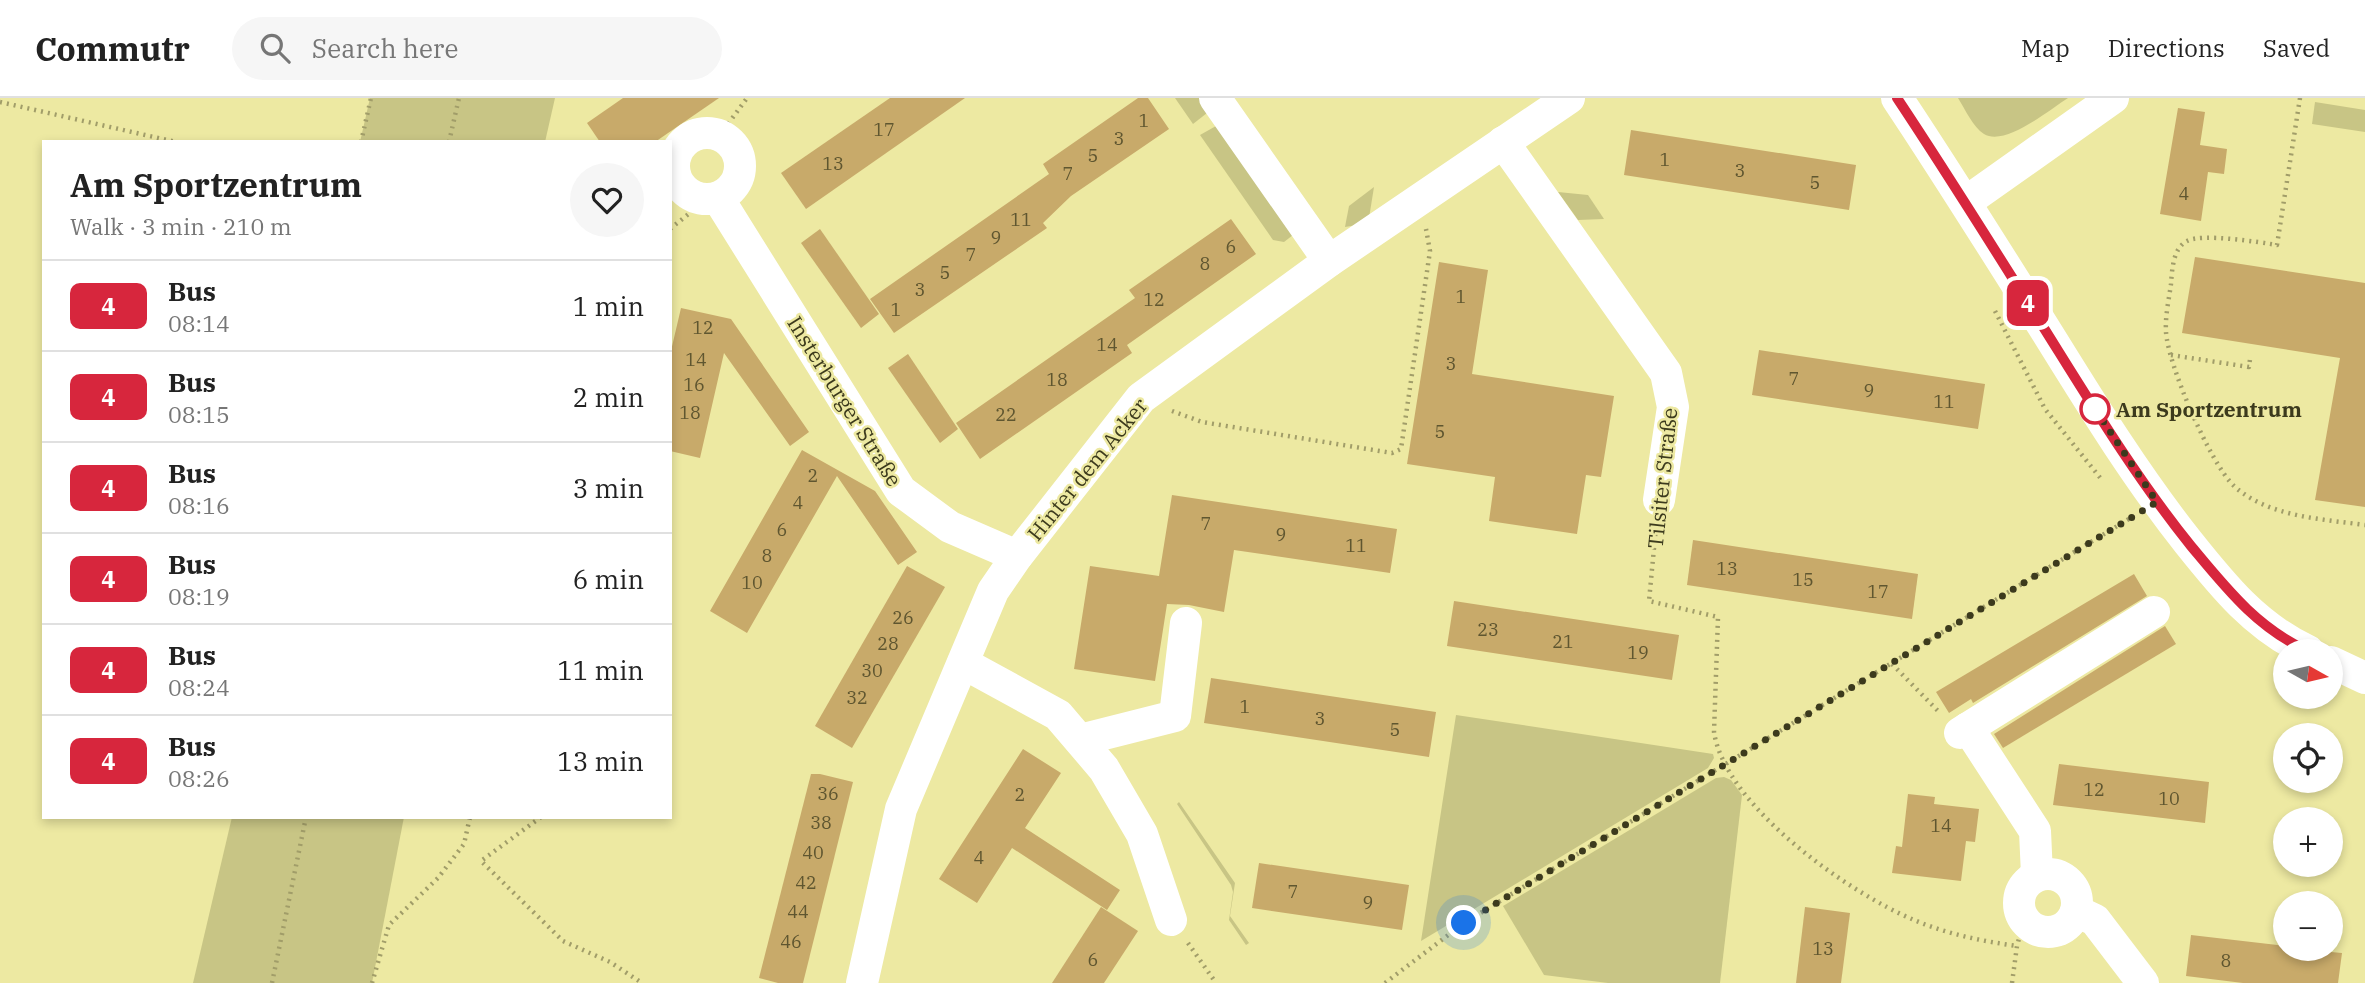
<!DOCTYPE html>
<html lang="en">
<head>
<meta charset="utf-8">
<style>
	body { margin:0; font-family:"IBM Plex Serif",serif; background:#f6f6f6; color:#222; height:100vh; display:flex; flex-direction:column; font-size:26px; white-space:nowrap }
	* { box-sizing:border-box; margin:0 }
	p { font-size:23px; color:#767676 }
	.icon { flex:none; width:38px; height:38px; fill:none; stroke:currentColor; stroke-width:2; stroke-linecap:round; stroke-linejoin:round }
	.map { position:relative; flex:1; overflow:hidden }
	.sheet { position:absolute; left:42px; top:42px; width:630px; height:679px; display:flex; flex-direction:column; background:#fff; border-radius:0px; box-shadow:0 4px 10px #0003 }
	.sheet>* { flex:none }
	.badge { padding:0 14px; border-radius:10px; font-size:24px; line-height:46px }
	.needle { width:46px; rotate:98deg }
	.buttons { position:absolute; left:2273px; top:541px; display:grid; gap:14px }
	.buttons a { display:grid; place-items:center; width:70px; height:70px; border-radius:50%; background:#fff; box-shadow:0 4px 10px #0003; font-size:35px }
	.you { position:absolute; width:35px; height:35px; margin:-18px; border:5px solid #fff; border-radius:50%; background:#1a73e8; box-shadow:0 0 0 10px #1a73e833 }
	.map>.badge { position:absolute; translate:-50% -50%; box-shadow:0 0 0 4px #fff }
	.round { display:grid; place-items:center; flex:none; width:74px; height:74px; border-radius:37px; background:#f6f6f6 }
	.head { display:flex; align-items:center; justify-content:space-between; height:119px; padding:0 28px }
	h1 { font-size:33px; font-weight:700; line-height:52px }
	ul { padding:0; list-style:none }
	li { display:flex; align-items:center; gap:21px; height:91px; padding:0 28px; border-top:2px solid #e0e0e0 }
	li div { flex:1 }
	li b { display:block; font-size:26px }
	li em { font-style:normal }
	li .badge { min-width:77px; font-weight:700; text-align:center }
	header { display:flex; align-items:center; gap:42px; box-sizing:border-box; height:98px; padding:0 35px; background:#fff; border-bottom:2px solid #e0e0e0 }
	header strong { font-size:33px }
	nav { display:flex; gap:38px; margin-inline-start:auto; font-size:24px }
	.search { width:490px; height:63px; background:#f6f6f6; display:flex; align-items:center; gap:18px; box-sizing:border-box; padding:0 24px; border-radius:38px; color:#767676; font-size:26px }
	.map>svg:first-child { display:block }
	.green { fill:#c8c585 }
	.building { fill:#c8aa6a }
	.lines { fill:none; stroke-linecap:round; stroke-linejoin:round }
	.path { stroke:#a19d69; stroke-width:4.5; stroke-dasharray:2 5; stroke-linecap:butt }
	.minor { stroke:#fff; stroke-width:32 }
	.line-casing { stroke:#fff; stroke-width:16 }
	.line { stroke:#d7263d; stroke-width:10 }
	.walk { stroke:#3c3a1d; stroke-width:7; stroke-dasharray:0 12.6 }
	.stop-dot { fill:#fff; stroke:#d7263d; stroke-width:3.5 }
	.labels { text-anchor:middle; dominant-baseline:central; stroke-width:5; stroke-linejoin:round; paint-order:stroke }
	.number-label { font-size:18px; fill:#5f5630 }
	.street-label { font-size:21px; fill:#3c3a1d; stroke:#ede9a2 }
	.stop-label { font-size:21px; font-weight:bold; fill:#3c3a1d; stroke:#ede9a2; text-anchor:start }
</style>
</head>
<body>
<header>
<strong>Commutr</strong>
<div class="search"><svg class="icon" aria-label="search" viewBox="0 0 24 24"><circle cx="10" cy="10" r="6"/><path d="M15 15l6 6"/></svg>Search here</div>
<nav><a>Map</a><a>Directions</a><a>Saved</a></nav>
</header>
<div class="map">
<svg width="2365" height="885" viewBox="0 0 2365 885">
	<rect width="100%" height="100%" fill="#ede9a2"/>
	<g class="green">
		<path d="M370,0H555L545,44H360Z"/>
		<path d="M1175,0H1202L1207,15L1193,26Z"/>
		<path d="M1958,0H2068C2049,12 2005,49 1984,36C1973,29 1965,11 1958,0Z"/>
		<path d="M2315,4L2365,12V34L2312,26Z"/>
		<path d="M1216,28L1293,137L1284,144L1273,142L1200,37Z"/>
		<path d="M1374,89L1369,120L1357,127L1345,129L1349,108Z"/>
		<path d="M1558,94L1588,97L1604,121L1578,122Z"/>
		<path d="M1456,617L1713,656L1714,660L1708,670L1421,843Z"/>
		<path d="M1724,679L1731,682L1742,697L1720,885H1608L1544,877L1503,808L1716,680Z"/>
		<path d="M1179,704L1235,785L1230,818L1249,845L1246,847L1229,822L1233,794L1231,787L1177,706Z"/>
		<path d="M232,719H404L372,885H193Z"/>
	</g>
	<g class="building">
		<path d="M623,0H719L655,44H600L587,25Z"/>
		<path d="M890,0H965L806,111L781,75Z"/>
		<path d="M1138,0H1148L1169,31L1071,98L1043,125L1047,130L894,235L870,201L1049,76L1043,66Z"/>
		<path d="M2178,10L2205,14L2200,47L2227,51L2224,76L2208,74L2201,123L2160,116Z"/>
		<path d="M1631,32L1856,67L1849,112L1624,77Z"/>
		<path d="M1231,121L1256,156L1127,247L1132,255L980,361L956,325L1135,200L1129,192Z"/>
		<path d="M820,131L879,216L861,230L801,145Z"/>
		<path d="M2195,159L2365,185V409L2315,402L2340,260L2182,235Z"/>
		<path d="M1439,164L1488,172L1472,276L1614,298L1601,379L1586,377L1577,436L1489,423L1495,379L1407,366Z"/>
		<path d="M681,210L731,221L809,334L790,348L724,255L700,360L670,353V257Z"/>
		<path d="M1759,252L1985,286L1978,331L1752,297Z"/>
		<path d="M908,256L958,331L940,345L888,270Z"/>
		<path d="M802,352L875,393L917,454L898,467L837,378L747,535L710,513Z"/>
		<path d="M1172,397L1397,431L1390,475L1234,452L1224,514L1189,507L1167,506L1155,583L1074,571L1090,468L1159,478Z"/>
		<path d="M1693,442L1918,476L1912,521L1687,487Z"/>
		<path d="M907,468L945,489L852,650L815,628Z"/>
		<path d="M2134,476L2147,498L1973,605L1971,601L1949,615L1936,594Z"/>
		<path d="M1454,503L1679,537L1672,582L1447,548Z"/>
		<path d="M2165,528L2176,546L2003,650L1994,636Z"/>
		<path d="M1211,580L1436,614L1429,659L1204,625Z"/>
		<path d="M1023,651L1061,675L1025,730L1120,792L1107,812L1012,750L977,805L939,781Z"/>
		<path d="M2059,666L2209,684L2205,725L2053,707Z"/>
		<path d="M811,676H820L853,684L803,885H778L759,880Z"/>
		<path d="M1908,696L1935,699L1934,706L1979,711L1975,744L1966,743L1961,783L1892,775L1896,748L1902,749Z"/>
		<path d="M1259,765L1409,787L1402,832L1252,810Z"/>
		<path d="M1101,809L1138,833L1104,885H1052Z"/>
		<path d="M1805,809L1850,815L1841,885H1796Z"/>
		<path d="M2191,837L2286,848V850L2342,855L2338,885H2243L2186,878Z"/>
	</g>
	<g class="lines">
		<g class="path">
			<path d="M2300,0L2277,147C2259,144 2201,135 2187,143C2173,150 2172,172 2171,186C2169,201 2165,218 2166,234C2168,267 2210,365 2234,388C2268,419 2322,421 2365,427"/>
			<path d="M0,4L176,44"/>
			<path d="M720,37L747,0"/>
			<path d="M361,44L371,0"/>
			<path d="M449,44L459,0"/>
			<path d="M670,131L691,114"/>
			<path d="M1995,213L2045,311L2102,382"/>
			<path d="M2171,257L2249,269L2250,261"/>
			<path d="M1172,313L1202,324L1392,355L1401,351L1430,153L1426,131"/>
			<path d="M1656,429L1649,503L1718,519L1714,634C1725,708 1849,795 1914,822C1947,836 1981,843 2017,848"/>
			<path d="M1892,566L1939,614"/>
			<path d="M541,719L481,763L563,843L610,864L642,885"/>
			<path d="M1188,845L1216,885"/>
			<path d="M272,885L306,719"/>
			<path d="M372,885L389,827L438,780L464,746L470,719"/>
			<path d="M1385,885L1464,825L2132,419"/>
			<path d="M2012,885L2017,848L2024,822"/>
		</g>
		<g class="minor">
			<path d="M1215,0L1329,163"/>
			<path d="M1897,0C1947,75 1995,152 2043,228C2089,302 2134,376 2188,444C2223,488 2256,529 2308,553"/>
			<circle cx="707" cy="68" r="33"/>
			<path d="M1503,44L1666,275L1673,309L1659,402"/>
			<path d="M718,100L901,393L950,429L1017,458"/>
			<path d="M1966,104L2113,0"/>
			<path d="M2331,564L2365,580"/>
			<path d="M963,565L1058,617L1104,671L1142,736L1171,822"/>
			<path d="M1968,630L2035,733L2037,777"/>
			<path d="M1960,635L2154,514"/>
			<path d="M1080,642L1175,618L1186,525"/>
			<circle cx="2048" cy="805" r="29"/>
			<path d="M2076,813L2095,822L2143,885"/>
			<path d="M862,885L901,711L993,493L1017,458L1141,300L1329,163L1569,0"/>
		</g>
	</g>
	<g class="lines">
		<g class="line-casing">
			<path id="line" d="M1897,0C1945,72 1991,146 2037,219C2086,297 2133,376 2191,448C2226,490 2257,530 2308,553"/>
		</g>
		<use href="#line" class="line"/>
		<path class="walk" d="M1464,825L2157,404L2095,311"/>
	</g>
	<circle class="stop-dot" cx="2095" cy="311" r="14"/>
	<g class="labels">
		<g class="number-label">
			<text x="1144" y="22">1</text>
			<text x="884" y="31">17</text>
			<text x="1119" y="40">3</text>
			<text x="1093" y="57">5</text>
			<text x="1665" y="61">1</text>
			<text x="833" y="65">13</text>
			<text x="1740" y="72">3</text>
			<text x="1068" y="75">7</text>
			<text x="1815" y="84">5</text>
			<text x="2184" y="95">4</text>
			<text x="1021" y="121">11</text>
			<text x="996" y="139">9</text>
			<text x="1231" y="148">6</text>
			<text x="971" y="156">7</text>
			<text x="1205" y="165">8</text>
			<text x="945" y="174">5</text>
			<text x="920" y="191">3</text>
			<text x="1461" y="198">1</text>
			<text x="1154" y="201">12</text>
			<text x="896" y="211">1</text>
			<text x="703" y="229">12</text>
			<text x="1107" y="246">14</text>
			<text x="696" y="261">14</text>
			<text x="1451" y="265">3</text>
			<text x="1794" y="280">7</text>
			<text x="1057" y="281">18</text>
			<text x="694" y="286">16</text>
			<text x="1869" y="292">9</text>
			<text x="1944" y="303">11</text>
			<text x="690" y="314">18</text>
			<text x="1006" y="316">22</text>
			<text x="1440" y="333">5</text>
			<text x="813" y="377">2</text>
			<text x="798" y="404">4</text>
			<text x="1206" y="425">7</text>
			<text x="782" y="431">6</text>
			<text x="1281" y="436">9</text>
			<text x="1356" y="447">11</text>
			<text x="767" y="457">8</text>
			<text x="1727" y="470">13</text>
			<text x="1803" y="481">15</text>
			<text x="752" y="484">10</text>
			<text x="1878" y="493">17</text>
			<text x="903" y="519">26</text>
			<text x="1488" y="531">23</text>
			<text x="1563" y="543">21</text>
			<text x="888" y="545">28</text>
			<text x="1638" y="554">19</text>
			<text x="872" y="572">30</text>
			<text x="857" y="599">32</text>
			<text x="1245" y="608">1</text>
			<text x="1320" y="620">3</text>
			<text x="1395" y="631">5</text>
			<text x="2094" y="691">12</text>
			<text x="828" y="695">36</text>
			<text x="1020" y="696">2</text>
			<text x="2169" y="700">10</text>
			<text x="821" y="724">38</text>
			<text x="1941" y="727">14</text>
			<text x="813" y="754">40</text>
			<text x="979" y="759">4</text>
			<text x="806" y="784">42</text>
			<text x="1293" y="793">7</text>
			<text x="1368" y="804">9</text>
			<text x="798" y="813">44</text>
			<text x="791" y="843">46</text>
			<text x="1823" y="850">13</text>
			<text x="1093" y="861">6</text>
			<text x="2226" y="862">8</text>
		</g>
		<g class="street-label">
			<text transform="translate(845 303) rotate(58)">Insterburger Straße</text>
			<text transform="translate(1087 371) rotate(-51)">Hinter dem Acker</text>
			<text transform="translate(1662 380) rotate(-84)">Tilsiter Straße</text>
		</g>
		<g class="stop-label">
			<text x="2116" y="311">Am Sportzentrum</text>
		</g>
	</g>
</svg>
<div class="buttons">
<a><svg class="needle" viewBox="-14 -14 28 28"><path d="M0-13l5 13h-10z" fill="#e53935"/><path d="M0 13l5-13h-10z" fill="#767676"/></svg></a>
<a><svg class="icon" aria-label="locate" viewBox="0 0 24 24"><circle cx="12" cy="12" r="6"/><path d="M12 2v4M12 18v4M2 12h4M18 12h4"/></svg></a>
<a>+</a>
<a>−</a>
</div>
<div class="you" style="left:1464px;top:825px"></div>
<b class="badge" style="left:2028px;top:205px;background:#d7263d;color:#fff">4</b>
<section class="sheet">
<div class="head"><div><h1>Am Sportzentrum</h1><p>Walk · 3 min · 210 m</p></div><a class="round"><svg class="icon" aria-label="heart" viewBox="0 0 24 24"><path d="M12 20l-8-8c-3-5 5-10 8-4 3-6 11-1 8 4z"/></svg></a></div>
<ul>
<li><span class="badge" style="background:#d7263d;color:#fff">4</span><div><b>Bus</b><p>08:14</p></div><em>1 min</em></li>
<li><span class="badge" style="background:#d7263d;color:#fff">4</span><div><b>Bus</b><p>08:15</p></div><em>2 min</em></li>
<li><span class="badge" style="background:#d7263d;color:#fff">4</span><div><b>Bus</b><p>08:16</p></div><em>3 min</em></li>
<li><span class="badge" style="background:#d7263d;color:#fff">4</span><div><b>Bus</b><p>08:19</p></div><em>6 min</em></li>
<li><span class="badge" style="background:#d7263d;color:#fff">4</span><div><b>Bus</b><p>08:24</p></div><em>11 min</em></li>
<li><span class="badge" style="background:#d7263d;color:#fff">4</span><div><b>Bus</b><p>08:26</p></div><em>13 min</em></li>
</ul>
</section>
</div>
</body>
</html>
